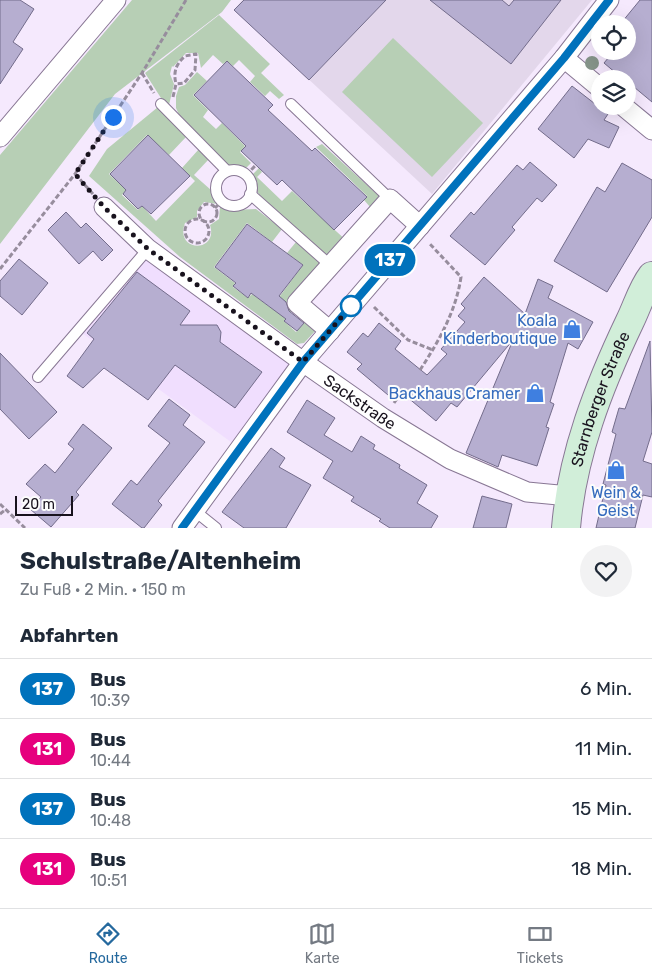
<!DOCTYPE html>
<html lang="de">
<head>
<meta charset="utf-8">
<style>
	body { margin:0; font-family:Rubik,sans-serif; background:#f2f2f3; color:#1f2937; height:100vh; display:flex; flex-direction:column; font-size:19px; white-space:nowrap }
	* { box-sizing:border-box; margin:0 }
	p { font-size:16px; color:#747a83 }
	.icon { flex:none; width:28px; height:28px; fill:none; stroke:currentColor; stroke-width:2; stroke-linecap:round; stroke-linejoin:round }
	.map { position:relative; height:528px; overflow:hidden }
	.drawer { display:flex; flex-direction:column; background:#fff; flex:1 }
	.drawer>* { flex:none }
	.badge { padding:0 10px; border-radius:16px; font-size:18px; line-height:32px }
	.buttons { position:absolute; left:591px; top:15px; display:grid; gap:10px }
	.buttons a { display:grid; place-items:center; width:45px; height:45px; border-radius:50%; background:#fff; box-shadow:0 5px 20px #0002; font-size:25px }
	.scale { position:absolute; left:15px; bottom:12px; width:58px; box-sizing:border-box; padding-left:5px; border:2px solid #18121d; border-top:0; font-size:14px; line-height:18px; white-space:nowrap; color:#18121d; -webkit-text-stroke:4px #fcfcfc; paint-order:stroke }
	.you { position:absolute; width:25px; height:25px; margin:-12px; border:4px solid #fff; border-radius:50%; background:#1a73e8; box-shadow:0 0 0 8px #1a73e833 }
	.map>.badge { position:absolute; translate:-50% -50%; box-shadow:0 0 0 2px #fff }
	h2 { padding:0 20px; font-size:19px; line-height:45px }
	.round { display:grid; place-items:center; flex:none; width:52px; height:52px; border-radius:26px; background:#f2f2f3 }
	.head { display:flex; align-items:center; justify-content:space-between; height:85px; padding:0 20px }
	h1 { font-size:24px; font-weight:700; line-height:38px }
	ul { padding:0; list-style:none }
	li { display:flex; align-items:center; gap:15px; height:60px; padding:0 20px; border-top:1px solid #e0e1e3 }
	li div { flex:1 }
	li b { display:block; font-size:19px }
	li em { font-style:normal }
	li .badge { min-width:55px; font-weight:700; text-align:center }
	.tab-bar { display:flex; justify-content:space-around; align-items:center; height:70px; border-top:1px solid #e0e1e3; background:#fff; font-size:14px; color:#747a83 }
	.tab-bar a { display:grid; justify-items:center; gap:2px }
	.tab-bar .active { color:#25699e }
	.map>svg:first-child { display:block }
	.built { fill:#f0defe }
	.education { fill:#e3d7eb }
	.green { fill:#b7cfb5 }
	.building { fill:#b6aed0; stroke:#736c8b }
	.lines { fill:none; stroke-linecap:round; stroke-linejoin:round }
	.service-casing { stroke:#887794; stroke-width:12 }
	.minor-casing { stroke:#887794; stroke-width:21 }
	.secondary-casing { stroke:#887794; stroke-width:30 }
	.path { stroke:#978d9d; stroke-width:3; stroke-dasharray:5 2.5; stroke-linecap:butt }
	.service { stroke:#fff; stroke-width:10 }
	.minor { stroke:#fff; stroke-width:19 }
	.secondary { stroke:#d1eed9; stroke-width:28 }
	.tree { fill:#86958a }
	.line-casing { stroke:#fff; stroke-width:11 }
	.line { stroke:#0072bc; stroke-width:8 }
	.walk { stroke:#18121d; stroke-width:5; stroke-dasharray:0 9 }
	.stop-dot { fill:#fff; stroke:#0072bc; stroke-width:2.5 }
	.labels { text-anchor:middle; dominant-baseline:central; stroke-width:4; stroke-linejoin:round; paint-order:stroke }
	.shop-label { font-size:16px; fill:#366cbe; stroke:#fcfcfc; text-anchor:end }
	.street-label { font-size:16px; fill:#18121d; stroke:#fcfcfc }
</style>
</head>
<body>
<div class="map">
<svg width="652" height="528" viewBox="0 0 652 528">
	<rect width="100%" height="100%" fill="#f5e9fd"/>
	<path class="built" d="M147,251L296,364L235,445L82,333Z"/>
	<path class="education" d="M242,0H592L432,194L234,10Z"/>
	<g class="green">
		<path d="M132,0H231L222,12L115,94L0,244V155Z"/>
		<path d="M219,15L270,64L261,73L284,95L279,99L270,91L265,96L250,82L255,76L239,60L233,66L227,61L223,64L213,55L201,68L198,53H186L173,67L172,66L170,74L174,84L168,109L145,73Z"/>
		<path d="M393,38L483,123L432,177L342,92Z"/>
		<path d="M197,72L207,81L193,95L208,110L203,117L216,129L222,123L245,146L240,152L251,163L245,169L229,167L181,119L176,108V96L179,87L185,85Z"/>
		<path d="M158,107L186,137L169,155L147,135L109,174L126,190L122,195L138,210L142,206L156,221L195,181L182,168L199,149L209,159L194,175L211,190L217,204L204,202L197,211V217L185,223C174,253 219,253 210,225L219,219L220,206L232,210L256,209L282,229L272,242L247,223L214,267L235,283L233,287L248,298L252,294L271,308L303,265L287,253L296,242L322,265L287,305L293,310L284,321L296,332L307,320L317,329L304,343L297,344L180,257L89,176L107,149Z"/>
		<path d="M322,144L378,195L380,199L371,208L364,200L367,196L316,147Z"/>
		<path d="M259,168L262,172L257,177L282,201L292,191L348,242L328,258L259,195L251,176Z"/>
	</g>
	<g class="building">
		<path d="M0,0H20L34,9L13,42L23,49L0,84Z"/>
		<path d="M244,0H386L309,80L234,10Z"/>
		<path d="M430,0H502L509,6L514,0H561L511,64Z"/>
		<path d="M640,0H652V102L628,82V79H623L604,63L614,51H628V24L622,22Z"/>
		<path d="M227,61L273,105L268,110L312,151L315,148L367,197L334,230L282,180L277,185L241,151L246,146L194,95Z"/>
		<path d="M572,86L608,114L604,120L619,127L609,148L588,139L574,158L538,129Z"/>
		<path d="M148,135L190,176L151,214L142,206L138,209L123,194L126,190L110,174Z"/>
		<path d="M530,162L557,185L542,202L537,198L512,227L515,230L485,265L450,236L471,212L474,215L517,165L523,170Z"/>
		<path d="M622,163L652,180V217L607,292L554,261L597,187L605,192Z"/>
		<path d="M66,212L81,228L86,223L113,250L102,261L93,251L79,264L48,230Z"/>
		<path d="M247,224L303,265L279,296L286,302L289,311L304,323L297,331L284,321L286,319L251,293L248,298L233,286L236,283L215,267Z"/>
		<path d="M19,259L48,283L22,315L0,296V281Z"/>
		<path d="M137,272L190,311L180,325H217L221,332L220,342L262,372L235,408L175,365L148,400L104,368L83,388L67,376L94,339L87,333Z"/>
		<path d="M484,277L525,314L538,279L553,286L548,298L593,322L578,349L568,343L550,402L554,404L546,427L549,428L537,466L502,455L498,467L466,453L513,340L457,407L451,403L436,421L395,387L388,395L357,369L362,364L347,352L363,333L368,337L379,323L401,341L395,349L427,375L447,354L441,349L465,322L458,316L465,308L461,304Z"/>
		<path d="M650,341L652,432L643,461L652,464V497L643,495L635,528H596L606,485L603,484L616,434L612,432L619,408L625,409Z"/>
		<path d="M0,353L57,412L29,439L0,409Z"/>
		<path d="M169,399L190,415L183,425L205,442L158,501L162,505L144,528H142L112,504L131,480L137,485L170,443L148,426Z"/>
		<path d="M307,400L335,418L324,435L352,452L361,436L375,445L373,449L400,465L399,468L427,485L417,503L438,516L431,528H390L379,521L381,519L351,501L354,497L323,478L333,461L287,432Z"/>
		<path d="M83,424L112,448L76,492L79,495L51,527L30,509L41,497L26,484L45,464L55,473L74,449L68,444Z"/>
		<path d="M271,448L285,458L279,467L311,485L286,528H244L222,512Z"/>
		<path d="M482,496L512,504L506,528H473Z"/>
	</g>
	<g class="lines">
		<g class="service-casing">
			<g id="service">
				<path d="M161,104L227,171"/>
				<path d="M291,104L390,199"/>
				<circle cx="234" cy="188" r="18"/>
				<path d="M250,194L330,265"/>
				<path d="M38,377L148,249"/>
				<path d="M195,511L216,528"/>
			</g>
		</g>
		<g class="minor-casing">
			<g id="minor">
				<path d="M564,58L600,88"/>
				<path d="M623,106L652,130"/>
				<path d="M0,137L116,0"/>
				<path id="s1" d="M104,207L148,249L303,362L383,418L450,459L527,492L569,496"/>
				<path d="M330,331L297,303L390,199L420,226"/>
				<path d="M182,528L303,362L564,58L609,0"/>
			</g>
		</g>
		<g class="secondary-casing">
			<g id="secondary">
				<path id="s2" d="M566,528C572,455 599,386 630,321C637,307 642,289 652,276"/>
			</g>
		</g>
		<g class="path">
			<path d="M142,73L154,93"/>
			<path d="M173,97L176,84L184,83L195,70L196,54L185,56C176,64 173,72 176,84"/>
			<path d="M75,174L93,194"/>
			<path d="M246,175L256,165"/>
			<circle cx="208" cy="213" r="9"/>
			<path d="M215,208L222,201"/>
			<circle cx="197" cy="231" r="12"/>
			<path d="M0,269L75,174L142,73L186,0"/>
			<path d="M374,307L408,340L433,350"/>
			<path d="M420,370C439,341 456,311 461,277L429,243"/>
			<path d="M394,403L404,389"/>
			<path d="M0,504L25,528"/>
			<path d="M0,514L5,510"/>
		</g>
		<use href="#service" class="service"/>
		<use href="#minor" class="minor"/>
		<use href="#secondary" class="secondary"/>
	</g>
	<circle class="tree" cx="592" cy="63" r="7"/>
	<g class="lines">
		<g class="line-casing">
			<path id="line" d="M182,528L303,362L564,58L609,0"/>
		</g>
		<use href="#line" class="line"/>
		<path class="walk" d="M113,117L75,174L104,207L148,249L303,362L351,306"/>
	</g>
	<defs>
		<g id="shop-bare" transform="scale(1.5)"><path d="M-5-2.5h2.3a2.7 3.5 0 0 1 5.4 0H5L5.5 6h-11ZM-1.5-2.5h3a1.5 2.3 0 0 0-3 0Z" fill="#3f7fe0" stroke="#fcfcfc" stroke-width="2.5" paint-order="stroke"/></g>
	</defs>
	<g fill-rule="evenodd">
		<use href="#shop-bare" x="572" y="329"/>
		<use href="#shop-bare" x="535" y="393"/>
		<use href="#shop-bare" x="616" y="470"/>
	</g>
	<circle class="stop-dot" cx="351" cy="306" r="10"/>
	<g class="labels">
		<g class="shop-label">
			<text x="557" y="320">Koala<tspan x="557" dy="18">Kinderboutique</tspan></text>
			<text x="520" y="393">Backhaus Cramer</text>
			<text x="616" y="492" text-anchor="middle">Wein &amp;<tspan x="616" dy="18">Geist</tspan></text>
		</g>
		<g class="street-label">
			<text stroke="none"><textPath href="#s2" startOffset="134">Starnberger Straße</textPath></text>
			<text stroke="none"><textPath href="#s1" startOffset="322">Sackstraße</textPath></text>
		</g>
	</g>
</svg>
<div class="buttons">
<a><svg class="icon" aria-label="locate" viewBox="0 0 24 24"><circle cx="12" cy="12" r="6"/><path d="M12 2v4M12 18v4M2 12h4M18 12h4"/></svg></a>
<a><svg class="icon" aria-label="layers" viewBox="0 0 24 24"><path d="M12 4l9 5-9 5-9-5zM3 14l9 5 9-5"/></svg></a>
</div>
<div class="scale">20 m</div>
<div class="you" style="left:113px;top:117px"></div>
<b class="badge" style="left:390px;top:260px;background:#0072bc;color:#fff">137</b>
</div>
<section class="drawer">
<div class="head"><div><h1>Schulstraße/Altenheim</h1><p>Zu Fuß · 2 Min. · 150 m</p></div><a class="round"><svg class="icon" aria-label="heart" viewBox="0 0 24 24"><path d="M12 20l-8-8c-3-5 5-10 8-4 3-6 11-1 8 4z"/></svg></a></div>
<h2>Abfahrten</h2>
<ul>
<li><span class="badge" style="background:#0072bc;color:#fff">137</span><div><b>Bus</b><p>10:39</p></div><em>6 Min.</em></li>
<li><span class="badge" style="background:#e6007e;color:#fff">131</span><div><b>Bus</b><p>10:44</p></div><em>11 Min.</em></li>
<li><span class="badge" style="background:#0072bc;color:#fff">137</span><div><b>Bus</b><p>10:48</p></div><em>15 Min.</em></li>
<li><span class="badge" style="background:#e6007e;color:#fff">131</span><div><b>Bus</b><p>10:51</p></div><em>18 Min.</em></li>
</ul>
</section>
<nav class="tab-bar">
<a class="active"><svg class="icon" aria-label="directions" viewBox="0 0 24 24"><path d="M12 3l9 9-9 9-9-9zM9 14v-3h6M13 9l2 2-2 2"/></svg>Route</a>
<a><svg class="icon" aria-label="map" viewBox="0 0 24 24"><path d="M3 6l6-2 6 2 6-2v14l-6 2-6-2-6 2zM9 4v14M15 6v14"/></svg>Karte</a>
<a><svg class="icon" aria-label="tickets" viewBox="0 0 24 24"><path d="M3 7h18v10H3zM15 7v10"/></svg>Tickets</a>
</nav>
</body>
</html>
